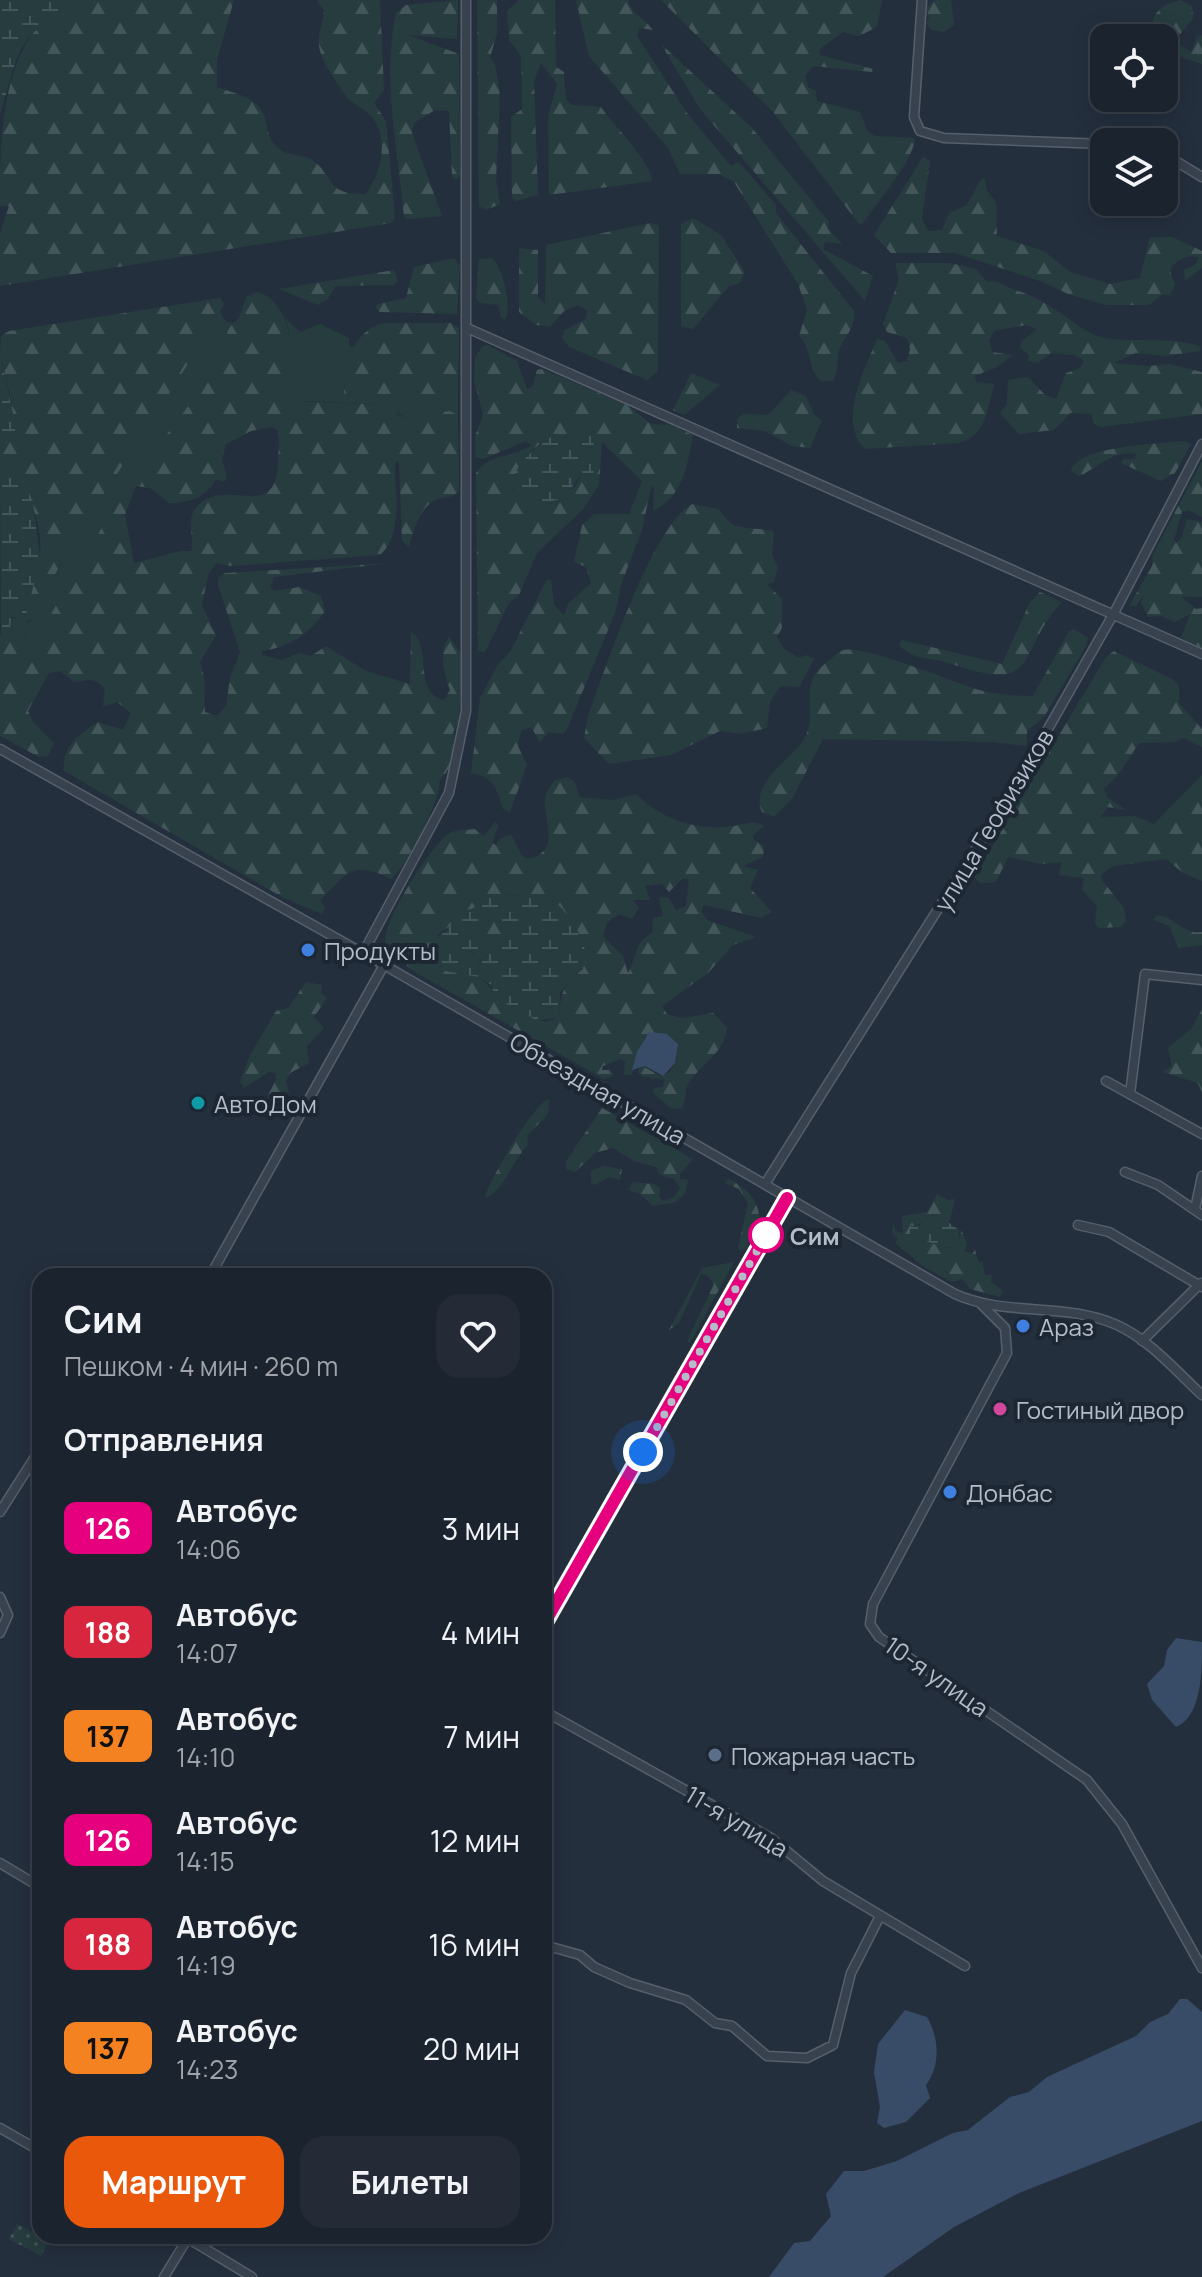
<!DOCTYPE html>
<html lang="ru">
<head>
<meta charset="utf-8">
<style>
	body { margin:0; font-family:Manrope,sans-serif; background:#242b36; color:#f1f3f6; height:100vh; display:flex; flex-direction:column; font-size:30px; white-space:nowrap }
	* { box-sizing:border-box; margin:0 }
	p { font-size:26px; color:#a0a4aa }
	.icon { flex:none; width:44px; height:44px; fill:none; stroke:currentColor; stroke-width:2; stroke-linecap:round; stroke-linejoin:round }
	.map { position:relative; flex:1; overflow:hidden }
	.panel { position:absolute; left:32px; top:1268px; width:520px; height:976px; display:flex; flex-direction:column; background:#1b232e; border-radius:24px; box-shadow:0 4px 20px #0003,0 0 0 2px #39404a }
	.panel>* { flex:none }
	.badge { padding:0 16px; border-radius:12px; font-size:28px; line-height:52px }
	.tools { position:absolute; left:1090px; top:24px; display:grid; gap:16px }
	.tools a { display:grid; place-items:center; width:88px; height:88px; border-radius:16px; background:#1b232e; box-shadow:0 4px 20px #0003,0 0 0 2px #39404a; font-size:40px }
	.you { position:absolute; width:40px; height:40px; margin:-20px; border:6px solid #fff; border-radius:50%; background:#1a73e8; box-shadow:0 0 0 12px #1a73e833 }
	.map>.badge { position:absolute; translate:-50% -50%; box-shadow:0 0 0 4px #fff }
	h2 { padding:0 32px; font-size:30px; line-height:72px }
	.round { display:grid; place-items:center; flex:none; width:84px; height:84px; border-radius:24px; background:#242b36 }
	.summary { display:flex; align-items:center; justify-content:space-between; height:136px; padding:0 32px }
	h1 { font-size:38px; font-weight:700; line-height:60px }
	.button { display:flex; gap:16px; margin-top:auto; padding:16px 32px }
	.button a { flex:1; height:92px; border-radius:24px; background:#ea580c; color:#fff; font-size:32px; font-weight:700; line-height:92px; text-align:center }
	.button a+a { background:#242b36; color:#f1f3f6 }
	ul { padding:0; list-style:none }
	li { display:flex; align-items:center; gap:24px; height:104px; padding:0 32px }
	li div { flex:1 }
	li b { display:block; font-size:30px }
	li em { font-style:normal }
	li .badge { min-width:88px; font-weight:700; text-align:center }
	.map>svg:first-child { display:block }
	.grass { fill:#263c3f }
	.forest { fill:url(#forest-firs); fill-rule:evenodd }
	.wetland { fill:url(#wetland-marsh); fill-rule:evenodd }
	.park { fill:url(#park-dots) }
	.water { fill:#394c67 }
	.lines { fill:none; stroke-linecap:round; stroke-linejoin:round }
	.minor-casing { stroke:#565f6c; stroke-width:11 }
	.minor { stroke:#38414e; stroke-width:8 }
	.line-casing { stroke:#fff; stroke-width:18 }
	.line { stroke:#e6007e; stroke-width:12 }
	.walk { stroke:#b4bcc9; stroke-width:8; stroke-dasharray:0 14.4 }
	.shop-dot { fill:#3f7fe0; stroke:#1d2633; stroke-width:3 }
	.culture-dot { fill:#0f9aa8; stroke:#1d2633; stroke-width:3 }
	.stop-dot { fill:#fff; stroke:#e6007e; stroke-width:4 }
	.hotel-dot { fill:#d1479c; stroke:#1d2633; stroke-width:3 }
	.service-dot { fill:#5c6f8a; stroke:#1d2633; stroke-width:3 }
	.labels { text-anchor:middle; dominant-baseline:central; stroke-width:8; stroke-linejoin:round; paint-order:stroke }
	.street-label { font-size:24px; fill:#b4bcc9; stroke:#1d2633 }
	.poi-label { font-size:24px; fill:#b4bcc9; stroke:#1d2633; text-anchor:start }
	.stop-label { font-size:24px; font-weight:bold; fill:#b4bcc9; stroke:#1d2633; text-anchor:start }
</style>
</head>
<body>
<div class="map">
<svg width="1202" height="2277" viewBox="0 0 1202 2277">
	<defs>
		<pattern id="forest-firs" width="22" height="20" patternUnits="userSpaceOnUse" patternTransform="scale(2)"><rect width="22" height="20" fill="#263c3f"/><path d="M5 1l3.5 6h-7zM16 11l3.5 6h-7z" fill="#435659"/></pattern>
		<pattern id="wetland-marsh" width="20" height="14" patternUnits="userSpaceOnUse" patternTransform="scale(2)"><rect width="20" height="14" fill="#263c3f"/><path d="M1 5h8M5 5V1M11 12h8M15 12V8" fill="none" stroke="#435659"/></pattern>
		<pattern id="park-dots" width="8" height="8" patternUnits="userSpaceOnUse" patternTransform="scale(2)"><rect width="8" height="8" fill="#263c3f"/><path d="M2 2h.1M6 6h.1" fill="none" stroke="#435659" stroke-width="1.8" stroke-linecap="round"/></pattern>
	</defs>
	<rect width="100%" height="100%" fill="#242f3e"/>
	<g class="grass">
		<path d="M220,312L226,322L235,323L193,400L115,505L52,612L44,638L28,642L25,631L14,627L10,630L9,620L27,612L25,622L28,623L35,617L64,556Z"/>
		<path d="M285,318L300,332L320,324L349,338V346H354L344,388L347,395L458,398V415L450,411L404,417L385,405L306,401L282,405L275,391C282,370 296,340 285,318Z"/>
	</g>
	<g class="forest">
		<path d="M79,0H234L217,60V87C233,93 257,97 264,115C268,127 267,139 278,148C288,157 301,153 312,160C337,177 323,194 365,194C382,175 390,136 370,115C365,109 356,106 350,100C342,93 324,64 321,54C315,38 323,27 324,11L317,0H380L384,90L374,103L386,121L395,217L392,223L0,286V233L9,206H0C0,150 0,85 30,37C41,21 65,14 79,0Z"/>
		<path d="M458,0L457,39L408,35L459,54L460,176L456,180L452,177L449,111L435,110L414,123L412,133L442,216L407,219L404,217C398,152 382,77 396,13L406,5Z"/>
		<path d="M477,0H497V33L490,58L495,64L500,95L496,179L500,204L486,210L479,206Z"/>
		<path d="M519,0H555L556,67L564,72L566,100L572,105L601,107C612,124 653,164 652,181L549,195L548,116L557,84L541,63L534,81L538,195L515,201L512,198L511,117L522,109L521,56L509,40L507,11Z"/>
		<path d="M576,0H628C631,14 645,19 653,30L639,28L637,36L687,113L731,166L739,162L776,205V213L854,311C857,329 840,340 838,355C837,365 838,371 833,381H821C807,370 813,349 799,336L807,310L798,284L734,182L719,174H680L668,148L589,56Z"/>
		<path d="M661,0H882L877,27L859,36L843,32L820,49V55L873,69L872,72L813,66L805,76L808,87L816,91L817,101L860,112L868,132L875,136L915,138C914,160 877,203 863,223L859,224L773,112Z"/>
		<path d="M935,0H951L954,25L944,32L931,30L926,23L929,18L926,8Z"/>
		<path d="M1180,0L1192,6L1193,18L1175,41L1191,52L1197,37L1202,35V64L1164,52V38H1153C1149,15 1158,6 1180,0Z"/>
		<path d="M661,44L752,128L829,222L828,229L842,244L825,242L823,249L873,276L865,301L700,109Z"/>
		<path d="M923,157L930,161L922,219L928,231L942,230L949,213L967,205L981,179H985L987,191L996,202L997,236L1044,251L1070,272L1110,284L1140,278L1150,237H1172L1202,251V268L1185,281L1184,270L1195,265L1199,258C1190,253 1173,260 1170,271L1175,285L1170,295H1161L1149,305H1107L1070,295L1043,282L955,253H891L874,235Z"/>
		<path d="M693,218L721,235L745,272L740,283L728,287L693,329L681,326V224Z"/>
		<path d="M650,223L659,225L658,371L647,380L569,347L562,338L565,330L586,319L587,310L578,305L564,311L550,327L537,325L519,312V248L538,250V297L545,304L546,245Z"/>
		<path d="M454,258L460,266L457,314L380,312L375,308L378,304L406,298L414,267Z"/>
		<path d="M492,258C502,265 513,309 505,319L501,318L498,305L480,303L476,298L479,259Z"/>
		<path d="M895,263H950L976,269L987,282C999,279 1005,287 1015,290C1047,299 1065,319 1092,334C1115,346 1169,334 1201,347L1200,351L1166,356L1136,353L1114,363L1148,366L1169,364L1202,372V414L1101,427L1094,424L1091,414L1070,413L1054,430L1019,434L1000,413L1007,404L1008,380L1028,377L1045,395L1056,399L1066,373L1080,368L1084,361L1074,355L1051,353L1038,363L1028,361L1029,355L1020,348L1021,342L1037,329L1026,325L994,331L989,340L992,352L1013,355L995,368L975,376L976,382L994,384C988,406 986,438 958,443L865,449C838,423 863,372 875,344L877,339L885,341L898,363L907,361L910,349L907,338L887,332L883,324L899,279Z"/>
		<path d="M394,270L398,280L394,285L336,286L327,300L318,305L279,289Z"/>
		<path d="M257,292C270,296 274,301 281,312C298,340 284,363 275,391L281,404L291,401L385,405L395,406L397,415L404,417L450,411L458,415L459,491C453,498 450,496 441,498C420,503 414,530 409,547L402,540L399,461L395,463C395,490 403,536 380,555L231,566L216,563L208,575L202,605L216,635L200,662L204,677L205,712L217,716L226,706L230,678L240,652L218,585V578L225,573L391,563L274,577L270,587L274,591L300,587L321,596L325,611C311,633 288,648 262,651V655L282,660L299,653L311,656L326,646L366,671L410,684L411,632C433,646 412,693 444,700L450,690C444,675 438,651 449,637L461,653L462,666L459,719L453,733C457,749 452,769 439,781C444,795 403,872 391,879C353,860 348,872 320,901L325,908L322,914L282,897L64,771C61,748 81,732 98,722L123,730L131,713L117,702L103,707L105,690C96,676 88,680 74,682L60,671L49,673L28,711L33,722L54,743L48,756L39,757L0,736V635L18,625L23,627L28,642L44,638L52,612L124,490L193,400L230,327L239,318L246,297ZM272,427L277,430C281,441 278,449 278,461C277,527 223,472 195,509C186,522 195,538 191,551H181L134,563L125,515L136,486L150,488L169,503C191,503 206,497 216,479L224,482L227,478L222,459L226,444L251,431Z"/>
		<path d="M220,298L224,304L210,330L64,556L35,617L25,623C26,602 35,582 39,562C46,531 28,479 0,464V435L8,439L12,404L0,354L1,336L9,331Z"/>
		<path d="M384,323H451L459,328L458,398L354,397L344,393C346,365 351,331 384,323Z"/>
		<path d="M488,345L517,361L527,389L532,387L537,370L542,369L627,405L651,424L671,425L693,435C687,465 684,496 653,511L654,486L651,488L642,530L622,582L615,613L567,729L563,734L549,732L540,742L531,727L521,731L518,746L527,765L510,812L503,809C497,789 494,777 471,773L480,698L498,664L510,652L546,581L551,579L554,605L564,615L568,604L591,583L586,567L574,562L582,525L594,514H629L642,481L602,442L599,485L583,509L537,553L519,595L509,603L485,652L478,651L476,473C487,454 517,457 531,445L526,441L483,459L476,457L475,436L483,415L474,380L475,359L482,346ZM576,432L585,475L582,473L575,487L546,503L531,494L513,492C511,472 528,450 545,441C555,436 566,439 576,432Z"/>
		<path d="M691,373L720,385L684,415L673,410Z"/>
		<path d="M791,390L806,396L814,414L822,421L810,448L792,446L765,431L737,428V419L743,414L768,415Z"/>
		<path d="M1185,441L1191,444L1175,473L1161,481L1121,463L1123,459H1135L1136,454C1114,449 1098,467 1080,476L1071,471C1078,445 1160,444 1185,441Z"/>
		<path d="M1202,461V517L1189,510L1182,512L1174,539L1176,543L1181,539L1187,519L1202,522V597H1182L1196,609L1202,608V648L1181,638L1190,614L1175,622L1161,616L1148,617L1141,603L1145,593L1136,606H1129L1152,566L1153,554Z"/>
		<path d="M693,504L718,509C724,514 726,520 732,524C743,530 761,527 774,532L772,555L778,567L774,582L767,584L782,599V628L777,637L784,649L799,658L806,655L814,659L799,687L780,686L770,702L767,728L739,734L720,731L671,755L609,764L584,738L588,716C605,671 653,522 693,504Z"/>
		<path d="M1040,592L1062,602C1014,653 1043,696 949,663C931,657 913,661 899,645L902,640L1002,664L1030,602Z"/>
		<path d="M1074,629L1088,638L1086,646L1044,717L1027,731V746L992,742L823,739L792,799L774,817L762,812C750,786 784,764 798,747C822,721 800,695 816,673C819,668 839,651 844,650C864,645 953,682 979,690C994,694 1017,696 1033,696L1069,631Z"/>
		<path d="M1114,651L1174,680L1179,686V703L1202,729V747L1183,738L1175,742L1139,743L1119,774L1104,789L1107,797L1126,810L1107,807L1101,817L1135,816L1154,824L1202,775V881L1183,873L1166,859L1113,866L1101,875L1102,880L1124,908L1126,921L1121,927L1099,928L1095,923L1097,907L1082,889L1084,878L1059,875L1062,862L1042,864L1008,857L996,882L980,883L974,877L1106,657Z"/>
		<path d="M567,777L574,781L580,797L614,800L636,794C664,821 697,831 734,826C745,824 754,819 764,826L753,835L754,840L764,846L763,857L743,866L758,870L750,888L772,912L761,918L704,905L701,911L707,920L756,937L733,945L708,973L662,1006L667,1014L682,1018L713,1013L727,1028C725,1053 699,1066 688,1084C684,1091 687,1100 682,1108L672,1109L653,1093L654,1088L663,1087L664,1080L643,1077L638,1072L641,1065L660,1076L670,1072L677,1058L676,1042L667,1034L645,1037L631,1075H624L625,1061L620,1059L603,1066L602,1070H610L614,1075L604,1079L415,972L407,966L408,954L402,945L388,946L385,942C384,919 431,845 450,833C455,830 468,830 475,829L484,836L495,822L498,826L492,843L496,845L499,839L511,834L522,856L529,859C562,850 543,821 545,798C546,792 551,786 554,781ZM682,879H689L686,906L676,910L668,897L659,898L663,916L653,918L652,933C634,942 636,960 628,973L623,956L603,936L607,923L619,914L632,919L639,908L633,900H650L645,886L662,884L669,892ZM503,894L552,900C574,919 583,941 583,969C562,985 561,993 559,1018L544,1022L528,1015L507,1003L479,977L441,967L437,935L482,905L491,895Z"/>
		<path d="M1157,915C1175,916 1182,935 1202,932V945L1179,948L1169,926L1153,920Z"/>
		<path d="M491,919L504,925L507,938L475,965L483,928Z"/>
		<path d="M306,982L322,985L321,992L327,998L314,1017L324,1028L307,1046L309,1063L290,1073L286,1081L289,1093L277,1106H270L268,1095L276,1080L275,1073L269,1072L244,1088L240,1082L250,1055L276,1011L288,1008Z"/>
		<path d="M1202,1009V1093L1198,1083L1162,1072L1172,1066L1168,1048L1192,1028Z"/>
		<path d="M549,1099L548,1114L527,1136L528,1145C514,1158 502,1194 485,1197C491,1177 534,1103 549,1099Z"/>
		<path d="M602,1108L693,1159L680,1174V1179L688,1180L685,1193L676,1202L653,1206L640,1194L629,1190L632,1182L654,1184L660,1188L659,1197L664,1201L674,1197L680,1188L674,1179L660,1175L656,1167L634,1161L613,1148L595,1153L575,1172L566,1169V1161Z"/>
		<path d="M603,1166L622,1169L620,1180L609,1177L595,1185L591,1183V1171Z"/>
		<path d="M729,1179C749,1190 758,1199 760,1221L752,1228L747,1248L740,1251L738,1247L748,1204L739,1189L725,1183Z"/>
		<path d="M937,1194L948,1200L955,1199L950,1220L939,1229L921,1223L912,1227L910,1224L912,1236L947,1248L956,1247L962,1230L967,1244L965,1251L972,1254L975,1250L979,1263L982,1261L985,1275H992L991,1282L1003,1291L1000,1297L970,1289L963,1279L952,1282L924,1267L895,1243L898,1239L892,1233L893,1224L896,1231L903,1233L902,1216L927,1212Z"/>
		<path d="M734,1262L690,1343L687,1341L714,1284L707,1275L701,1274L679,1323L669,1330L702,1268Z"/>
	</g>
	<g class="wetland">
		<path d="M0,0H79C65,14 47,20 33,33C14,50 9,90 0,114Z"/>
		<path d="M0,354L16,427L13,437L8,439L0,435Z"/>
		<path d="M575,432L591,435L596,454L593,476L589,480L582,473L565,497L546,503L531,495H516C502,473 538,443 557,434L565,438Z"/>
		<path d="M0,464L21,478L33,501L40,559L27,612L22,617H11L10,630L1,635Z"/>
		<path d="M503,894C518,898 534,894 548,899C568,906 587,943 587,963L560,992L559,1018L536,1020L496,998L491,985L479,977L445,971L430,948V942L447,930L462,912L482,905L491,895ZM490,919L504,925L507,938L476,965L483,928Z"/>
		<path d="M928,1221L939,1229L941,1223L948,1222L959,1230L958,1248L942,1247L910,1235V1224L914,1227Z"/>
	</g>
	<path class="park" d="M17,2224L49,2240L41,2256L9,2239Z"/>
	<g class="water">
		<path d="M649,1032L667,1034L678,1044L675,1063L663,1076L645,1066L632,1070L637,1052Z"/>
		<path d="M1176,1638L1202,1642C1202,1672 1202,1716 1176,1727L1152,1700L1147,1684L1164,1666L1167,1650Z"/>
		<path d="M1180,1999H1187L1202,2012V2121L1019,2193L954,2227L883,2277H769L794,2243L810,2241L831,2216L826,2194L844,2171H864L897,2161L953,2133L968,2130L1010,2097L1029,2092L1047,2077L1136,2036L1150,2022L1168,2014Z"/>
		<path d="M905,2010L927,2017C939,2038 941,2064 926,2085L930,2098L906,2122L884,2128L877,2123L880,2107L874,2072L878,2044Z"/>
	</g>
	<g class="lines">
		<g class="minor-casing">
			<g id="minor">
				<path d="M922,0L914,117L920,131L944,138L1104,144"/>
				<path d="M1164,154L1202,177"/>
				<path d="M467,328L1202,654"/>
				<path d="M0,749L384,965L955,1294C1006,1317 1066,1302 1117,1325C1150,1340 1176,1371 1202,1395"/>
				<path d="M363,953L449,793L466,711V0"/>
				<path d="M1106,1081L1202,1134"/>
				<path d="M1130,1094L1145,974L1202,980"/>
				<path d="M1125,1172L1158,1185L1202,1215"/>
				<path d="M765,1184L1016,785L1114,613L1202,444"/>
				<path d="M1195,1209L1202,1176"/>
				<path d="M1078,1225L1109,1232L1202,1287"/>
				<path d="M210,1276L384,965"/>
				<path d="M981,1304L1005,1328L1007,1353L873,1604L870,1624L879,1637L1087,1780L1122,1824L1202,1968"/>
				<path d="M1142,1341L1201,1283"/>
				<path d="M0,1512L40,1449"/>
				<path d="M0,1597L8,1615L0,1633"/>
				<path d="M544,1624L787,1198"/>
				<path d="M544,1711L771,1838L823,1881L965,1966"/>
				<path d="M0,1863L40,1887"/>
				<path d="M544,1945L580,1955L594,1967L630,1983L686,2000L715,2023L732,2026L767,2056L807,2058L833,2045L851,1973L880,1916"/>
				<path d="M0,2128L40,2151"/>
				<path d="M184,2236L252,2277"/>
				<path d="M164,2277L189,2236"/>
			</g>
		</g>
		<use href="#minor" class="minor"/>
	</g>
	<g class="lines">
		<g class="line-casing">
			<path id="line" d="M544,1624L787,1198"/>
		</g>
		<use href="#line" class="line"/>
		<path class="walk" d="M643,1452L766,1235"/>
	</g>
	<g class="shop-dot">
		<circle cx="308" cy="950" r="8"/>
		<circle cx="1023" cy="1326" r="8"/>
		<circle cx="950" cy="1492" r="8"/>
	</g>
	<circle class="culture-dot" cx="198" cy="1103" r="8"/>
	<circle class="stop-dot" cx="766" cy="1235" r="16"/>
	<circle class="hotel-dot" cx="1000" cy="1409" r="8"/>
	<circle class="service-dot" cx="715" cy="1755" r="8"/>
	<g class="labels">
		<g class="street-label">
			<text transform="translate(993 820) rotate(-59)">улица Геофизиков</text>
			<text transform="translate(598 1088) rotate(30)">Объездная улица</text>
			<text transform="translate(937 1676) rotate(35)">10-я улица</text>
			<text transform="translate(737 1821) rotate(31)">11-я улица</text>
		</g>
		<g class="poi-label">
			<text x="324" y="950">Продукты</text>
			<text x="214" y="1103">АвтоДом</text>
			<text x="1039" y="1326">Араз</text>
			<text x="1016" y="1409">Гостиный двор</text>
			<text x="966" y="1492">Донбас</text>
			<text x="731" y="1755">Пожарная часть</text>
		</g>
		<g class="stop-label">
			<text x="790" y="1235">Сим</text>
		</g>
	</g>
</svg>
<div class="tools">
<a><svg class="icon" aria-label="locate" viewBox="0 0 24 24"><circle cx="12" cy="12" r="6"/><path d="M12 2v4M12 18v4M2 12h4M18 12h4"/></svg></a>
<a><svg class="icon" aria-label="layers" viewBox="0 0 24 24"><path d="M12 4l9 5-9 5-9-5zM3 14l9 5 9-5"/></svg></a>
</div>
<div class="you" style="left:643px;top:1452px"></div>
<section class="panel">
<div class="summary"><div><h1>Сим</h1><p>Пешком · 4 мин · 260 m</p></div><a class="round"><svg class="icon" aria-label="heart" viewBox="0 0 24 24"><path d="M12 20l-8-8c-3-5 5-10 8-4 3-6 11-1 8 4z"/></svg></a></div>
<h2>Отправления</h2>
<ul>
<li><span class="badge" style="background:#e6007e;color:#fff">126</span><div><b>Автобус</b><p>14:06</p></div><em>3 мин</em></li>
<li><span class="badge" style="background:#d7263d;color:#fff">188</span><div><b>Автобус</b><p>14:07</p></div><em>4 мин</em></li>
<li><span class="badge" style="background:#f58220;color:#111">137</span><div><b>Автобус</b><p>14:10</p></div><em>7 мин</em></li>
<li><span class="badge" style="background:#e6007e;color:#fff">126</span><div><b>Автобус</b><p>14:15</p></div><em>12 мин</em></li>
<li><span class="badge" style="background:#d7263d;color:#fff">188</span><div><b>Автобус</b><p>14:19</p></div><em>16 мин</em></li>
<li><span class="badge" style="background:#f58220;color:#111">137</span><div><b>Автобус</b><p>14:23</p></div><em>20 мин</em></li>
</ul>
<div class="button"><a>Маршрут</a><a>Билеты</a></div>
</section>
</div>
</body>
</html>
